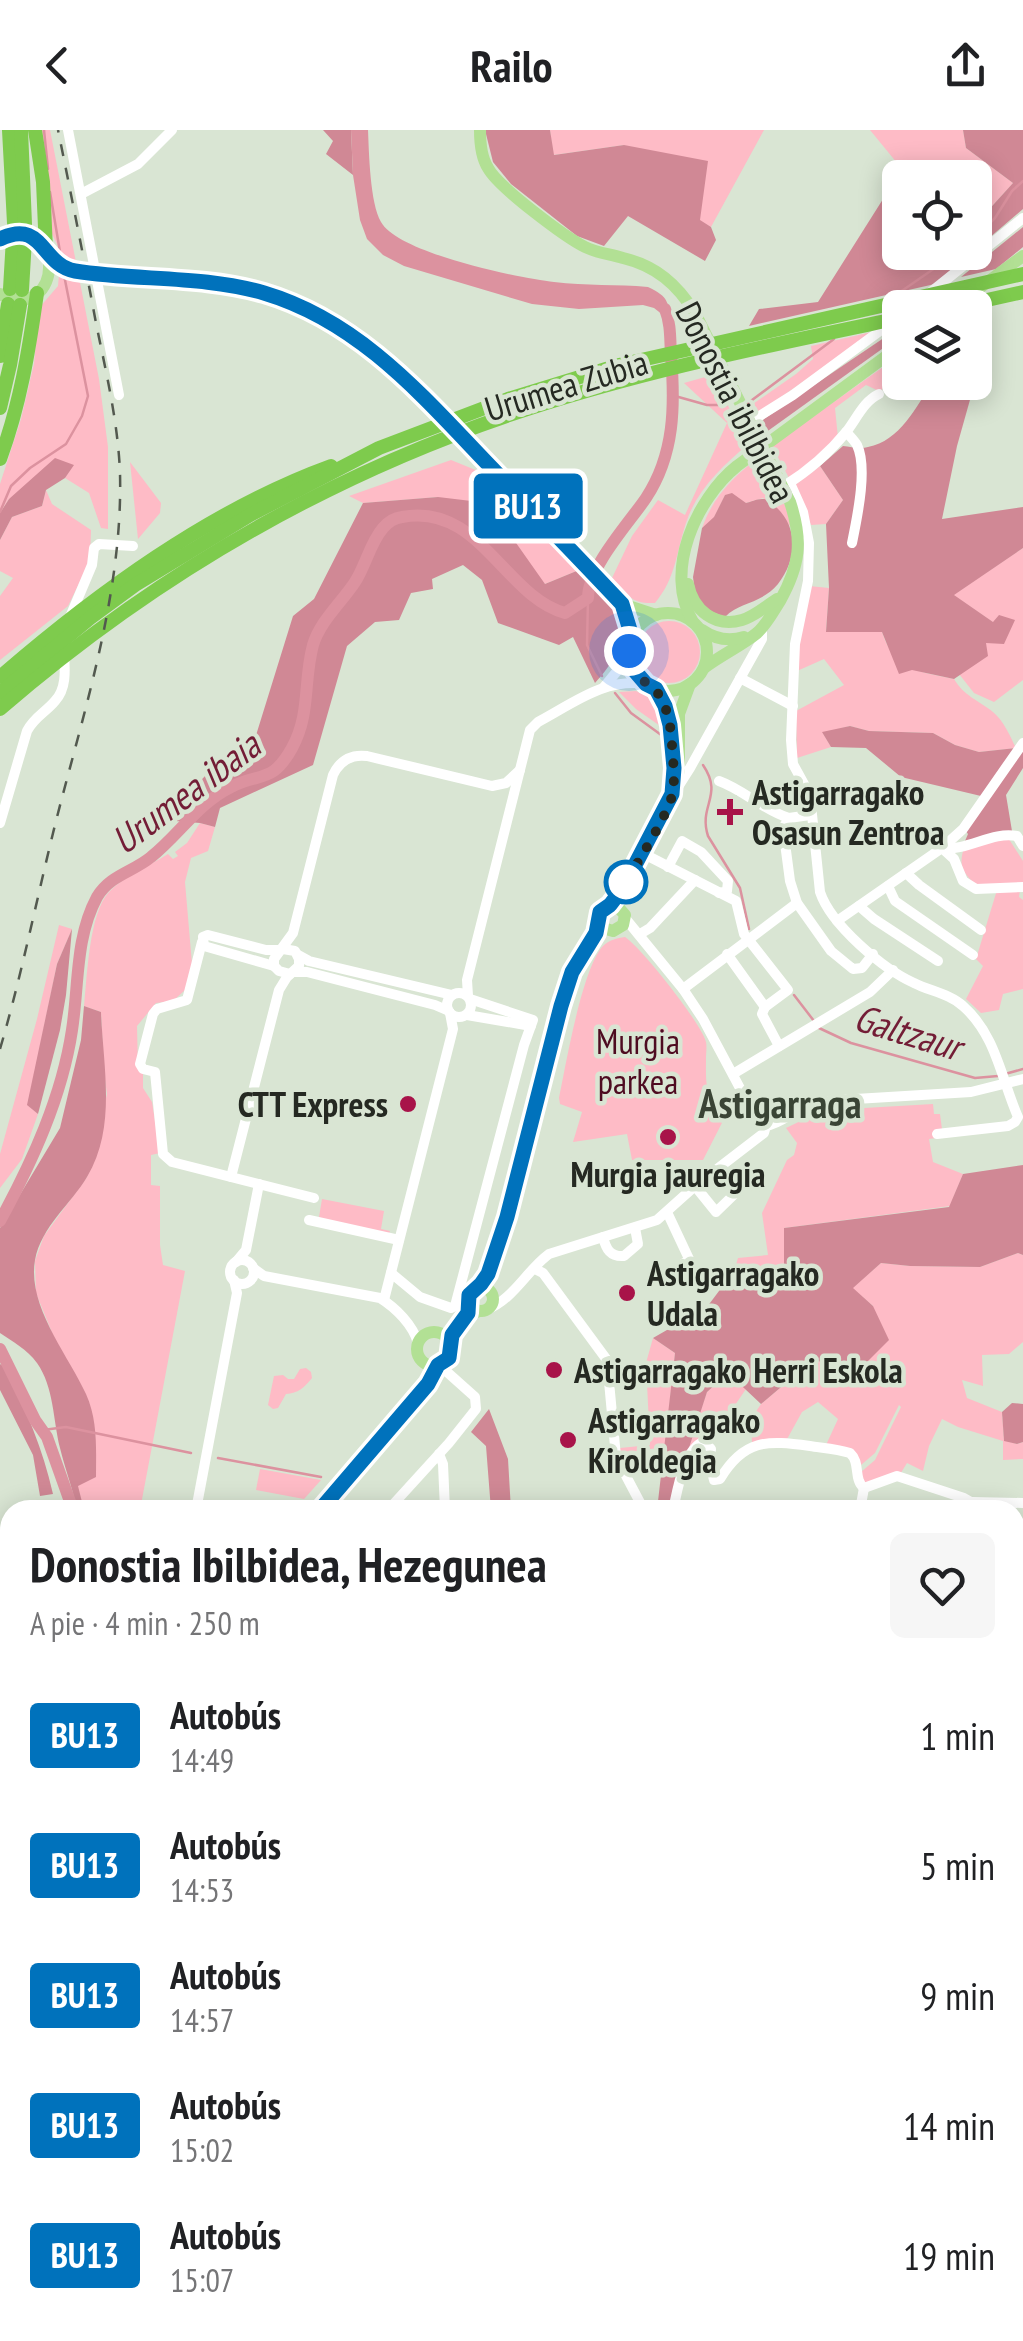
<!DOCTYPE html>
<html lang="es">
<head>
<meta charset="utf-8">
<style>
	body { margin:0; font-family:"PT Sans Narrow",sans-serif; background:#f6f6f6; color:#202124; height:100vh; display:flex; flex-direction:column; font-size:38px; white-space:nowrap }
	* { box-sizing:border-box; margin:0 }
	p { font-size:32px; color:#757577 }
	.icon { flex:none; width:55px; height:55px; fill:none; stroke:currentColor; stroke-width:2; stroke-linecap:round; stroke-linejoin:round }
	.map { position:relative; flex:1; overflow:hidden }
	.sheet { position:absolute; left:0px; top:1370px; width:1025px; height:842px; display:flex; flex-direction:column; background:#fff; border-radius:30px 30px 0 0; box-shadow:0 5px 25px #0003 }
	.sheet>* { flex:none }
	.badge { padding:0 20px; border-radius:8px; font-size:35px; line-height:65px }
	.buttons { position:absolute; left:882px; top:30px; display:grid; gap:20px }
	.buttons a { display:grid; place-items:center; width:110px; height:110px; border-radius:15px; background:#fff; box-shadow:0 5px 25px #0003; font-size:50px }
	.you { position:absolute; width:50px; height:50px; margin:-25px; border:8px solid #fff; border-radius:50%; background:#1a73e8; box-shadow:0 0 0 15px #1a73e833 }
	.map>.badge { position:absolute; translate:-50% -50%; box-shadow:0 0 0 5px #fff }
	.round { display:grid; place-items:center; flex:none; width:105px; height:105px; border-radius:15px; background:#f6f6f6 }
	.summary { display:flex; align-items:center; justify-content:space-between; height:170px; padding:0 30px }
	h1 { font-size:48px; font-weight:800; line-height:75px }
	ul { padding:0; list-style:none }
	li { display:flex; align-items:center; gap:30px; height:130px; padding:0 30px }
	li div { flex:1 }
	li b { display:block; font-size:38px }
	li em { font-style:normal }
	li .badge { min-width:110px; font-weight:700; text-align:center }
	header { display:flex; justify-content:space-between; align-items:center; height:130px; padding:0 30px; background:#fff; font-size:45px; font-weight:800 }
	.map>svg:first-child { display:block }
	.green { fill:#febbc6 }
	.forest { fill:#d08895 }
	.water { fill:#dc929f }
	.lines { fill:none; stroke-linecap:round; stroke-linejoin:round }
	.stream { stroke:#dc929f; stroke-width:2.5 }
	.river { stroke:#dc929f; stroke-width:12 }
	.minor { stroke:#fff; stroke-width:10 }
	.major { stroke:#b2e094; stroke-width:12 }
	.highway { stroke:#7ecb4d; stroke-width:14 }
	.rail { stroke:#53594f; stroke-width:2.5; stroke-dasharray:12 12; stroke-linecap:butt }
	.line-casing { stroke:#fff; stroke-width:22 }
	.line { stroke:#0072bc; stroke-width:15 }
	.walk { stroke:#252922; stroke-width:10; stroke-dasharray:0 18 }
	.poi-dot { fill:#a81349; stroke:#d9e5d3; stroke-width:4 }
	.stop-dot { fill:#fff; stroke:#0072bc; stroke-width:5 }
	.labels { text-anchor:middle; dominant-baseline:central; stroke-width:9; stroke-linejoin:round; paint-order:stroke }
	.street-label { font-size:35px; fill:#252922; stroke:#d9e5d3 }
	.poi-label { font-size:35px; font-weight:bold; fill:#252922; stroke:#d9e5d3; text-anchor:start }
	.park-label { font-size:35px; fill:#4e0c21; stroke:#d9e5d3 }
	.water-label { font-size:38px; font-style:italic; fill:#731d36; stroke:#d9e5d3 }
	.quarter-label { font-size:40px; font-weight:bold; fill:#3a4435; stroke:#d9e5d3 }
</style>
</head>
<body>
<header><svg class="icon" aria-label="back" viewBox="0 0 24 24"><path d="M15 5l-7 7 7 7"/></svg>Railo<svg class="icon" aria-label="share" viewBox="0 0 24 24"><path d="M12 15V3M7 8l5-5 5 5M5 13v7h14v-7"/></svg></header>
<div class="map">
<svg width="1023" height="2211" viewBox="0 0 1023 2211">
	<rect width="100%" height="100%" fill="#d9e5d3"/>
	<g class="green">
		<path d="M40,0H50L99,249L108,317V399L101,398L89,363L65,348L73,335L9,369L0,383V354L21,289L34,234L39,178L58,156L61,122L51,102Z"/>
		<path d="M550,0H764L711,97L700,91L624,15L553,25Z"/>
		<path d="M870,0H963L966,18L1013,53L975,95V48L905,47L902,39Z"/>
		<path d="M876,201L761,281L754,282L750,276L796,244L813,229L811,216Z"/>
		<path d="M900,225V239L887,248L881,262L866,255L835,278L838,308L813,332L789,348L772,316Z"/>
		<path d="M712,245L748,314C722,337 697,359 686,393C676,423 676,448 655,473C631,474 627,465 612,448L632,406L658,370L685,385L727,293L684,253Z"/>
		<path d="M762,325L786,378L792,398L763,368L746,373L725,365L714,388L702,398C714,365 734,346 762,325Z"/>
		<path d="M451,330L488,345L579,440L545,454L438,367L363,373L349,366Z"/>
		<path d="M130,332L161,373L160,383L138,409Z"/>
		<path d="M820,336L843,370L826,394L811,395L795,355Z"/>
		<path d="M46,360L52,374L91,400L90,431L68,476L0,530V466L13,448L0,441V410L12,387L42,376Z"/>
		<path d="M1023,418V550L994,572L974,563L959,544L987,526L985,513L994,493L953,465Z"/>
		<path d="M809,456L829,458L826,501L882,502C894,540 920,542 954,549C964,566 978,570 993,582C1004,591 1010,606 1016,618L979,622L955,615L933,603L869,601L850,596L823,603L831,617L797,628L796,581L844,555L824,529L797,541L799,502Z"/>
		<circle cx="669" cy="522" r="31"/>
		<path d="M636,561C658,570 659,575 663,598L636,579L619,562Z"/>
		<path d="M200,693L215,697L208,721L191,728L185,752L192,834L185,860L173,871L156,873L137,896L138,940L143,943V958L152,972L160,1023L151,1025V1055L160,1056V1115L163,1135L185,1141L140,1380H84L77,1356L51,1200L36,1163L35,1131L44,1106L87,1047L107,964L104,943L101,882L84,876C87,848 89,783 109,762C124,746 149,736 168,724L173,729L178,726L175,722L187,713Z"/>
		<path d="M1007,706L1023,731V755L977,756C963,743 958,736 964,718Z"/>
		<path d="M997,760H1020L1019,767L1023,770V859L1003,864L999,880L981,883L966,869L983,836L976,829Z"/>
		<path d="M59,795L72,799L57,834L28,975L38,984L22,1029L0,1058V1024L37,889Z"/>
		<path d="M625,807C640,816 702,894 706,912C707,917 706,923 706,928C706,959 704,962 727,983L703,1030H632L627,1004L573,1012L582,982L560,974L559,968C566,934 582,839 603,816C609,810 617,808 625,807Z"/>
		<path d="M933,974L934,984H940L943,1007L929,1009L933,1032L963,1044L950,1076L784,1098V1138L734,1141L738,1128L768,1125L762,1083L787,1030L794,1025L797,1013L786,998L811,986L830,980Z"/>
		<path d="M322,1069L384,1081L381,1099L390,1101L388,1106L318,1093Z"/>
		<path d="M1018,1123L1023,1125V1212L1009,1224L982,1225L983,1256L962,1250L967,1268L1002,1282L1004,1310L1017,1314L1023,1312V1329L1003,1330V1311L958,1297L942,1289L929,1316L923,1341L907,1333L899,1346L865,1356L861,1342L875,1330L901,1277L899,1275L875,1323L861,1335L857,1325L826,1315L838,1289L818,1272L802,1282L786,1311L752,1313L751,1289L761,1274L813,1230L859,1240L873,1176L852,1158L881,1133L910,1136L980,1137Z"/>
		<path d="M653,1208L675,1223L665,1317L621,1323L620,1318L650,1315L646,1233Z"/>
		<path d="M306,1238L311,1242L312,1248C304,1258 298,1263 286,1264L278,1278L273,1279L268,1275L274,1246L283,1245L288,1249H294L300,1239Z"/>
		<path d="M729,1243L746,1259L720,1297L706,1295L701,1308L684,1328L707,1262Z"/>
		<path d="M260,1339L321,1350L304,1369L256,1360Z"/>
		<path d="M1015,1692L1023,1694V1851L1015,1848Z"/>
		<path d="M1015,1852L1023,1856V2084L1015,2082Z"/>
	</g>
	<g class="forest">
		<path d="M323,0H351L353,45L326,24L333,11Z"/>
		<path d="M485,0H550L554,25L624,15L708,31L700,90L711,97L716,110L705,131L628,86L604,116L577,106L511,54L493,32Z"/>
		<path d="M963,0H1023V79L975,120V95L1013,53L966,18Z"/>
		<path d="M902,39L905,47L900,48V122L972,123L935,154L749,196L759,179L818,172Z"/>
		<path d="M1023,97V117L996,139L961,147Z"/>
		<path d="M900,197V206L765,303L760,294L764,289Z"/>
		<path d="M975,252L957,316L942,389L1023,377V418L954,465L993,492L999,485L1015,490L1004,514L986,513L988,526L954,549L912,540L899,544L882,502H826L829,458L826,394L843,370L820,336L843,316C851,317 861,319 868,317C900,311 916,277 932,253Z"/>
		<path d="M55,328L74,335L65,348L46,360L42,376L12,387L0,410V383L9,369Z"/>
		<path d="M732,363L746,373C751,372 756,369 762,369C768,369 771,371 775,376C799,397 797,430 778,454C760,475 740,471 725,487L710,481L701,473L695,462L693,447L702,398L714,387L725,365Z"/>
		<path d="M438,367L488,373L545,454L579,440C620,481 641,503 595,553L573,507L559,515L498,493L482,450L463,435L432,449L433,459L411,463L399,490L375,492L347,516L313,635L220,678L215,697L200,693L163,690L206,645L249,628L293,486L314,469L363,373Z"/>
		<path d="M850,596L869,601L933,603L955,615L979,622L1016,618L981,666L901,647L866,618L831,617L822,602Z"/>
		<path d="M1023,617V638L1006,665L1012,701L965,711L968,704L965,700Z"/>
		<path d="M72,799L66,865L60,900L38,984L27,975L57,834Z"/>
		<path d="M84,876L101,882C103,936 117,997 87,1047C71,1074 41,1097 35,1130C27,1176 68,1225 86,1264C98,1291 96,1318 96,1347L78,1356L84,1380H77C73,1359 65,1339 60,1318C53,1290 54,1257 37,1233C27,1219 13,1212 0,1203V1098L60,998L81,910Z"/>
		<path d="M1023,1035V1125L1018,1123L980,1137L910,1136L881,1133L853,1158L873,1176L889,1210L859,1240L813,1230L761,1274L728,1243L707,1262L669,1380H657L675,1223L653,1208L707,1177L734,1141L784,1138V1098L949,1077L963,1044Z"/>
		<path d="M0,1234L6,1238C26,1280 43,1319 53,1364L40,1366L33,1325L0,1260Z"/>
		<path d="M1012,1273L1023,1274V1312L1017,1314L1004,1311L1002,1282Z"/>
		<path d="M489,1279L508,1329L511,1380H491L486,1316L471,1302Z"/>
	</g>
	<path class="water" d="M351,0H368C369,23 370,73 381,92C398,123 518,148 554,152C586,156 617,154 648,157C669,167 669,172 669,194L663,185L654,178L643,175L579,179L532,174L404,136L383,125L367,109L360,90L353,45Z"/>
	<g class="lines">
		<g class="stream">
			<path d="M44,0L48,39"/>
			<path d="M50,62L61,128"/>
			<path d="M975,108L995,88L1012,61L1023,51"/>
			<path d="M893,167L958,122"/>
			<path d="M675,266L707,275H727"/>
			<path d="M748,273L834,209"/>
			<path d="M0,382L11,356L30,338L66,314L82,286L88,266L64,145"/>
			<path d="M588,468L587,515L602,546"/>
			<path d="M615,563L631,583L664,607"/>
			<path d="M703,635C724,666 698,675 708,706L740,758L749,799"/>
			<path d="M794,865L814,891"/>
			<path d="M819,898L851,913L975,948L998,946"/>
			<path d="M1005,944L1023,939"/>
			<path d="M43,1300L66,1297L191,1323"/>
			<path d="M218,1328L321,1347"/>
			<path d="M0,1578L10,1579"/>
			<path d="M1015,1673L1023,1678"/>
			<path d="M0,2195L10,2198"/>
			<path d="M40,2202L58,2211"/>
		</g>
		<g class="river">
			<path d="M0,1091C32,1032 62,967 72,900C79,855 75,808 97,767C110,745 133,742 151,727C179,705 198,673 231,657C261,642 272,654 292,618C311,583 303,552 313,515C320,491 342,472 355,452C366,435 370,413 383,398C388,392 394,388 402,387C479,372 505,467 565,483L588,468C588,437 629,393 646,368C675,324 675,275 671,225C670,209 671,194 665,179"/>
			<path d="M0,1219L35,1290L47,1307L73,1380"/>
			<path d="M0,1666L10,1653"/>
		</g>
		<g class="minor">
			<path d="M68,0L119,265"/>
			<path d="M81,64L138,34L172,0"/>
			<path d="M911,178L1023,88"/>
			<path d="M750,292L793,265L892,192"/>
			<path d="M846,302C850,306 854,310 857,315C868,338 857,388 852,413"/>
			<path d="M790,353L803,382L809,413L808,451L795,514L791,610L793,634L810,665L820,762C831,795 883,839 914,853C930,861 950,864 963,876C996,905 1001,948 1018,987L1015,992L1008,996L937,1004"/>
			<path d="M784,356C807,342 829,323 847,301C857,288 864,271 879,264"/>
			<path d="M70,487L92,435L94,418L99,414L133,416"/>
			<path d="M740,548L793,576"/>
			<path d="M604,557L618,540L629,521"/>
			<path d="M719,651C744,660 763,680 789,688"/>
			<path d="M676,660L690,638L762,509V497"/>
			<path d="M810,685L789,688L783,698L790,751L797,773L831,821L853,839L862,838L873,824"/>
			<path d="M0,693L27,601C34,587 46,582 55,571C67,558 65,539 64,523"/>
			<path d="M942,718L954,729L963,751L976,759L1023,757"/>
			<path d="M943,718C968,721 992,701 1017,706L1023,716"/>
			<path d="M642,723L736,771L744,804L788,860L765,877L727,824"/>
			<path d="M668,737L682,711L701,722L728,751L727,761L719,763"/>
			<path d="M906,743L919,755L981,800"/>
			<path d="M888,756L895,771L973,825"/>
			<path d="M859,776L874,789L938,831"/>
			<path d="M625,788L683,859L703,889L757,990L766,996"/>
			<path d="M837,791L942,718L963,699L1023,613"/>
			<path d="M640,804L650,798L695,750"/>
			<path d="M202,812L187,870L157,879L153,884L140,934L143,939L155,942L163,1024L172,1032L314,1068"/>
			<path d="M298,825L309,831L452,865"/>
			<path d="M274,836L204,816L203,807L208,805L266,820H280"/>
			<path d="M294,842H307L435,875L449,881"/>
			<path d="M290,844L279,841L274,836V829L293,803L333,645C340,630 351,624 367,626L492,656L506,653L520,640"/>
			<path d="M683,859L797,773"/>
			<circle cx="459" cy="875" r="12"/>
			<path d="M468,866L467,850L530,600L538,592C574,573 604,548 646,554"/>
			<path d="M765,877L762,884L779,916"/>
			<path d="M467,885L531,896"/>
			<path d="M733,944L870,862L893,840"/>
			<path d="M231,1047L279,860L287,847L299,836V829L295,821L283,819"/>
			<path d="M695,1056L716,1082L747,1052"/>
			<path d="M667,1082L690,1131L684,1133"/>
			<path d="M309,1090L399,1110"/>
			<path d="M603,1107C606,1119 610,1127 624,1126L638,1114L635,1098"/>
			<circle cx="242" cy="1142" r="12"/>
			<path d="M236,1132L246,1120L259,1054"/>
			<path d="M253,1138L264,1146L380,1168C396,1178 413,1195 418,1213"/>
			<path d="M535,1139L543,1143L607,1230L616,1327L644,1380"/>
			<path d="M391,1143L420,1167L451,1178L455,1176L524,915L533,890L470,869"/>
			<path d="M384,1170L453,899L450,883"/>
			<path d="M486,1180C513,1170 527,1140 549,1124L657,1090L695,1056L764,1003L766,996C778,994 786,987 797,981C810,975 824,971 839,970L971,962L1023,949"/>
			<path d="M439,1324L443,1334L445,1380"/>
			<path d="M972,1372L1023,1373"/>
			<path d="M196,1380L237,1163L234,1150"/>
			<path d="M388,1380L449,1313L476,1279L475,1267L447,1242L442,1234"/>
			<path d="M673,1380C678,1358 683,1321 704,1311L711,1319L709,1330L714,1350L720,1349C744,1309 767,1310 810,1316C823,1318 837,1319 850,1323C861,1333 853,1349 864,1358L897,1346L964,1368L971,1372L977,1380"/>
			<path d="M860,1380L864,1358"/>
			<path d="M1015,1486L1023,1484"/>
			<path d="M0,1586L10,1589"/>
			<path d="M1015,1849L1023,1853"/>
			<path d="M0,1924L10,1925"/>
			<path d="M1015,2085L1023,2087"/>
			<path d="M364,2202L375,2211"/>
			<path d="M872,2202L878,2211"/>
			<path d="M237,2211L240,2202"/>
		</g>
		<g class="major">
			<path d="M480,0C480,13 481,27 488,38C498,57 565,107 585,117C597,123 610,124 623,128C656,136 677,154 695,183L790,372C803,411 800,435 780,471C773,482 767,494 757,503C741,516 721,525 704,538"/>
			<path d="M0,109C66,77 65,196 0,164"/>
			<path d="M50,129L64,138L74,141C139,148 208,145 270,165C361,195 421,264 485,331C531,379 576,426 622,474L656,485"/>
			<path d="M955,176L1023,126"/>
			<path d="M688,454C693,480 715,498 742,490C755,486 766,476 777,469"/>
			<circle cx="668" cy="522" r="39"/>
			<path d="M693,492C663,442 696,369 737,336L900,216"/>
			<path d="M702,500C715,509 728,512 744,507"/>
			<path d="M656,559L668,585L671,606"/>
			<path d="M610,775L618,777L625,785L623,795L613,801L603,798L599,791V785L623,758L674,664L679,639V584L690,554"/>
			<circle cx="481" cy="1169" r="12"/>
			<path d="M478,1157L488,1144L507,1087L569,849L596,803L599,791"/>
			<circle cx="434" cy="1219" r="17"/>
			<path d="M451,1214C454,1198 463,1185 480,1181"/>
			<path d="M320,1380L429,1255L438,1235"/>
			<path d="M0,1749L10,1737"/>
			<path d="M0,2167H10"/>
			<path d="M92,2202L99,2211"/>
			<path d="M115,2211L116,2202"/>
		</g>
		<g class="highway">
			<path d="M9,0L14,93"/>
			<path d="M21,0L25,94"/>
			<path d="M35,0L43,52L46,120"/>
			<path d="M10,159L13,108"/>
			<path d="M22,160L25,109"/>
			<path d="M951,178L1023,162"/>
			<path d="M0,226L8,174"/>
			<path d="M0,278L10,235L20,175"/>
			<path d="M0,329C20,275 29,220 37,163"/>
			<path d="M0,547C96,464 210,380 331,336"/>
			<path d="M0,563L90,488L135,455L250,385L379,318L508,269L619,235L1023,144"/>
			<path d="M0,579C162,439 341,337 546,273C661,237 781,213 900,188"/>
		</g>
		<path class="rail" d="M0,919C22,844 37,767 56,691C85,577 123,461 120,343C118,292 106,242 96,193C84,129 71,64 58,0"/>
	</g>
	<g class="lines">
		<g class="line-casing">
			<path id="line" d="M0,109C43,88 41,135 75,141C138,151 202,145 264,163C358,191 420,263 485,331C531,379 577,426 622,474L630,500L629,521L634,540L646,554L656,559L665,576L670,595L674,638L672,664L623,758L610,775L600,782L596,803L572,842L561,876L507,1087L488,1144L481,1154L469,1165L468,1183L452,1205L449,1228L438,1235L428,1254L320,1380"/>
		</g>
		<use href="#line" class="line"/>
		<path class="walk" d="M626,752L623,758C636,734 668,686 673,662C675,647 673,630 672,615C671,599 669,584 662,570C651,548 633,556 629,521"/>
	</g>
	<g class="poi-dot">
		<path d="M725 667h10v10h10v10h-10v10h-10v-10h-10v-10h10z"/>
		<circle cx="408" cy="974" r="10"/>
		<circle cx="668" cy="1007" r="10"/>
		<circle cx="627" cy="1163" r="10"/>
		<circle cx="554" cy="1240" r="10"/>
		<circle cx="568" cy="1310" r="10"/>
	</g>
	<circle class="stop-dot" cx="626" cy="752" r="20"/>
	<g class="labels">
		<g class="street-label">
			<text transform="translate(566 255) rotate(-17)">Urumea Zubia</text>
			<text transform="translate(736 272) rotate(63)">Donostia ibilbidea</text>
		</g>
		<g class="poi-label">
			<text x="752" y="662">Astigarragako<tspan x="752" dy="40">Osasun Zentroa</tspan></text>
			<text x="388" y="974" text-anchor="end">CTT Express</text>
			<text x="668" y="1044" text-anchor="middle">Murgia jauregia</text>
			<text x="647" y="1143">Astigarragako<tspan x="647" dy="40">Udala</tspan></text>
			<text x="574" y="1240">Astigarragako Herri Eskola</text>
			<text x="588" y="1290">Astigarragako<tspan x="588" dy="40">Kiroldegia</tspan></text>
		</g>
		<g class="park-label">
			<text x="638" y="911">Murgia<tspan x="638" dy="40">parkea</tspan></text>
		</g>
		<g class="water-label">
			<text transform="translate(185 662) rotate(-37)">Urumea ibaia</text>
			<text transform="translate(908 901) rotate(17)">Galtzaur</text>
		</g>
		<g class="quarter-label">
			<text x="780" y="973">Astigarraga</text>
		</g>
	</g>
</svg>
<div class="buttons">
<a><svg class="icon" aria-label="locate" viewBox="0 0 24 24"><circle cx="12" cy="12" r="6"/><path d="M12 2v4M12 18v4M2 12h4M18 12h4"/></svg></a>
<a><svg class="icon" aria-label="layers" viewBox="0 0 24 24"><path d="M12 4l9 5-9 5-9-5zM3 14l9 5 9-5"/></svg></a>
</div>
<div class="you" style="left:629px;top:521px"></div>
<b class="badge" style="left:528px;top:376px;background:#0072bc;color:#fff">BU13</b>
<section class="sheet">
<div class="summary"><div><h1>Donostia Ibilbidea, Hezegunea</h1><p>A pie · 4 min · 250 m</p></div><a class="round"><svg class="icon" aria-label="heart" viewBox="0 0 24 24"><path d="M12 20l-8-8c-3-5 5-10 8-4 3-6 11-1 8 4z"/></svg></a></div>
<ul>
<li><span class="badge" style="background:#0072bc;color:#fff">BU13</span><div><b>Autobús</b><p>14:49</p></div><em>1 min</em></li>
<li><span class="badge" style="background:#0072bc;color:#fff">BU13</span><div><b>Autobús</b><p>14:53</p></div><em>5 min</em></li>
<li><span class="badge" style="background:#0072bc;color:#fff">BU13</span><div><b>Autobús</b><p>14:57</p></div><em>9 min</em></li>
<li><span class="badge" style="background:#0072bc;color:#fff">BU13</span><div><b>Autobús</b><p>15:02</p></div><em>14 min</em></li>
<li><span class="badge" style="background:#0072bc;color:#fff">BU13</span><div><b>Autobús</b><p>15:07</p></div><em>19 min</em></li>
</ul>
</section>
</div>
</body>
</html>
